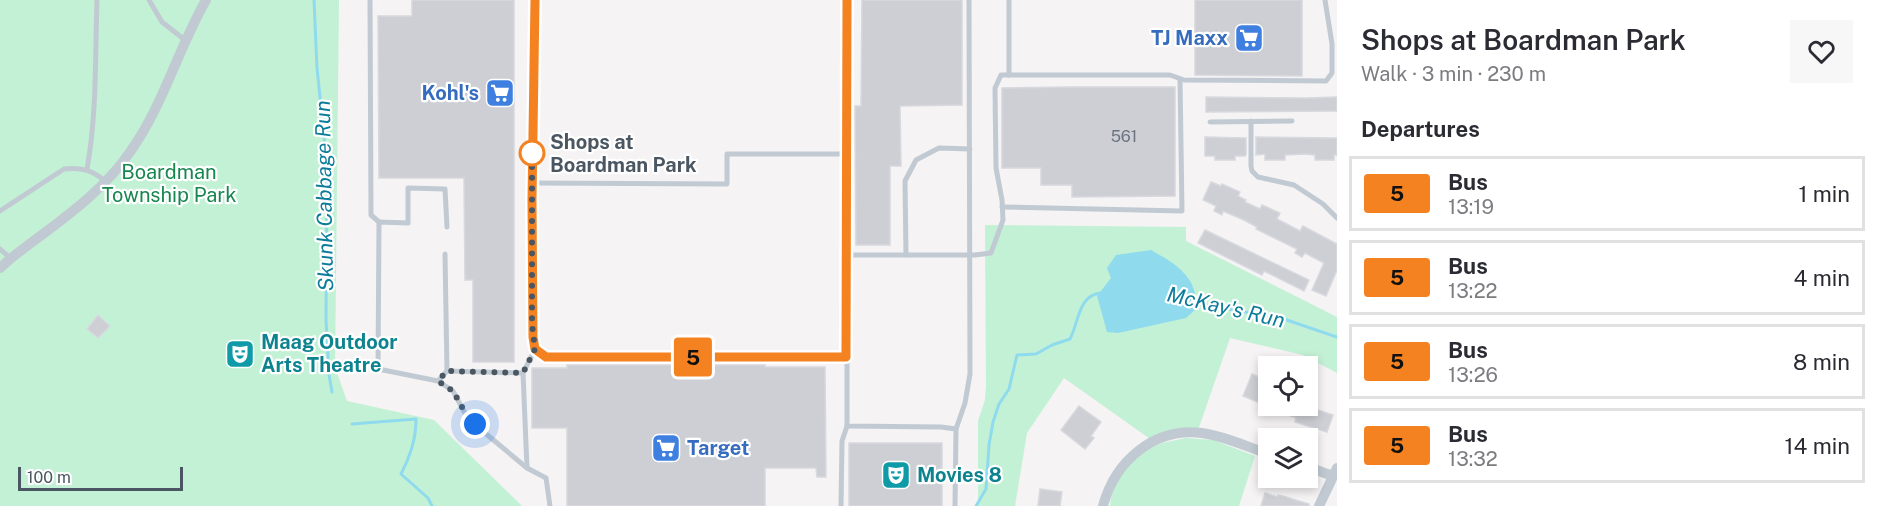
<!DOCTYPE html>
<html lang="en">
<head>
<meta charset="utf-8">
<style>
	body { margin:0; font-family:"Public Sans",sans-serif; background:#f7f7f7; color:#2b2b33; height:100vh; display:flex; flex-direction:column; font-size:22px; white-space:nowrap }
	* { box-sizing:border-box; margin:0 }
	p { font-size:20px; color:#7c7c81 }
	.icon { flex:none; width:33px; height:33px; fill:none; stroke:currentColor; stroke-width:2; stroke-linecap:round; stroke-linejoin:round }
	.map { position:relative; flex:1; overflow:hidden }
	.panel { display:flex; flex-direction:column; background:#fff; width:540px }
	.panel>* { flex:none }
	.badge { padding:0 12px; border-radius:4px; font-size:21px; line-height:39px }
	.tools { position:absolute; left:1258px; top:356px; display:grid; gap:12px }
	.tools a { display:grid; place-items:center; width:60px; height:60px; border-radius:0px; background:#fff; box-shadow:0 3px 9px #0003; font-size:30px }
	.scale { position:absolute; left:18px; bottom:15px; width:165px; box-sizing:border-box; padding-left:6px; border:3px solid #4a5661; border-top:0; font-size:16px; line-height:21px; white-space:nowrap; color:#4a5661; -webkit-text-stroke:4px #fff; paint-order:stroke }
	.you { position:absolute; width:30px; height:30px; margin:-15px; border:4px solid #fff; border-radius:50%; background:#1a73e8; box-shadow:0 0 0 9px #1a73e833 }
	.map>.badge { position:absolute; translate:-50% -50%; box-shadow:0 0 0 3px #fff }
	h2 { padding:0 24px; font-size:22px; line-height:54px }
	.round { display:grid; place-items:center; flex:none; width:63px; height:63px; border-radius:0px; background:#f7f7f7 }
	.headline { display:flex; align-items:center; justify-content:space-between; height:102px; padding:0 24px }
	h1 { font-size:28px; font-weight:600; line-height:45px }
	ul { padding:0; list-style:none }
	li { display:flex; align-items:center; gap:18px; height:75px; margin:0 12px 9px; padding:0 12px; border:3px solid #e1e1e2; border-radius:0px }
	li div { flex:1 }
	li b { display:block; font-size:22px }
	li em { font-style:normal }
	li .badge { min-width:66px; font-weight:700; text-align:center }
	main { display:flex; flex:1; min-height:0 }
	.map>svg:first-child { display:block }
	.green { fill:#c3f1d5 }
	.water { fill:#90daee }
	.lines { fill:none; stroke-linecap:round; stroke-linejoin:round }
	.stream { stroke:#90daee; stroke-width:3 }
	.building { fill:#cdcfd5; stroke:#d7d9de; stroke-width:1.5 }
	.lane { stroke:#c1cad2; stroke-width:5 }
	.street { stroke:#c1cad2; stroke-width:10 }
	.line-casing { stroke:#fff; stroke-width:14 }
	.line { stroke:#f58220; stroke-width:9 }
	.walk { stroke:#4a5661; stroke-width:6; stroke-dasharray:0 10.8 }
	.stop-dot { fill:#fff; stroke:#f58220; stroke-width:3 }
	.labels { text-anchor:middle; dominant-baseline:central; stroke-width:4.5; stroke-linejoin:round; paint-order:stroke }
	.number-label { font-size:16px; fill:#6b747e }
	.shop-label { font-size:20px; font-weight:bold; fill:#366cbe; stroke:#fff; text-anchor:end }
	.stop-label { font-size:20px; font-weight:bold; fill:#4a5661; stroke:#fff; text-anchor:start }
	.park-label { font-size:20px; fill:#17864f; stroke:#fff }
	.culture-label { font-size:20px; font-weight:bold; fill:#0d838f; stroke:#fff; text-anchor:start }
	.water-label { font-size:21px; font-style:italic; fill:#0c7c9b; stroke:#fff }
</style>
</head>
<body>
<main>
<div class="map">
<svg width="1337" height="506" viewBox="0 0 1337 506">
	<rect width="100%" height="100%" fill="#f5f3f3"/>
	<g class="green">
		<path d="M0,0H339L335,367L347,401L434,420L522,506H0Z"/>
		<path d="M985,225L1186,227V241L1337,317V373L1303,355L1230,338L1197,433L1153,441L1064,378L1027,433L1015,506H978V421L985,400L986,385Z"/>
		<path d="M1186,438L1213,440L1255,456L1239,506H1110C1112,478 1136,452 1162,443C1170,441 1178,440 1186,438Z"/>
	</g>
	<path class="water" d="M1151,250C1167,259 1189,271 1194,290C1196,295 1195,304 1195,310L1186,318L1118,333L1107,332L1097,296L1111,278L1107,268L1116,255Z"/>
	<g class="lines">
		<g class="stream">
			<path d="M314,0L317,68L327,166L326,320L329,375L332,392"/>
			<path d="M1192,303L1281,318L1337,337"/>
			<path d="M352,424L416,419C416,440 410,456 401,474L428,498L432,506"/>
			<path d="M976,506L986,489L989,445L993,422L999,404L1009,389L1017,355L1036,354L1052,345L1070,339C1079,322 1078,295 1101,293"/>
		</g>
	</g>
	<g class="building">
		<path d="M412,0H514V362H473V280H465L464,178H379L378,16H412Z"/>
		<path d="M862,0H962V105L900,106L901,166H890V245H856L855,106H861Z"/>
		<path d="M1195,0H1302V76L1195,75Z"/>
		<path d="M1072,87H1175V196L1072,197V185H1041V168H1002V88Z"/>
		<path d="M1206,97L1306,98L1337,97V111L1206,112Z"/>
		<path d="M1205,137L1246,138V155L1245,156H1235V160H1215V156H1205Z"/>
		<path d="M1256,137L1337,138V155H1334V160H1315V155L1305,154L1285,155V160H1265V154L1256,155Z"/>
		<path d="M1211,182L1221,186L1222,184L1240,192L1238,196L1246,200L1245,202L1260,209L1262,205L1280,213L1277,219L1300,231L1303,226L1337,244V270L1326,296L1312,290L1324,263L1305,253L1302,257L1295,253L1297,249L1256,229L1257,227L1244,220L1223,211L1222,215L1214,211L1216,206L1203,200Z"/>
		<path d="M1205,230L1309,280L1304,291L1264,271L1262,275L1198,243Z"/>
		<path d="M98,315L110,326L98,338L87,329Z"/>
		<path d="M246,341L252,360L234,366L228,347Z"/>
		<path d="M567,365H765V367H825L826,477H817L816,468H765V506H567V428H532V368H567Z"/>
		<path d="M1252,374L1269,381V405H1303L1333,415L1327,432L1295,422L1296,418L1243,396Z"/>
		<path d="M1079,406L1101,422L1091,436L1094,438L1085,449L1061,430Z"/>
		<rect x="849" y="443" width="93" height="63"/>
		<path d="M1040,489L1062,492L1060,506H1038Z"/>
		<path d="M1265,493L1278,497V495L1286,497L1309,504V506H1261Z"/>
	</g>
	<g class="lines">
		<g class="lane">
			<path d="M149,0L162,22L185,40"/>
			<path d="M370,0L371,215L379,222"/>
			<path d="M535,0L532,200L533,337L535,349L546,357H846"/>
			<path d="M847,0V426L941,427L956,429"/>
			<path d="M1009,0V75"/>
			<path d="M1251,121V166L1252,171L1258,177L1294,185L1323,204L1337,218"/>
			<path d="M1210,122L1292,121"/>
			<path d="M87,169C97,114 95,57 97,0"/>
			<path d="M532,183L727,184V154H847"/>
			<path d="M1002,207L1182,211L1180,79"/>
			<path d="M0,211L64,169C81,167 92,170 105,181"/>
			<path d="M447,227L445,189L408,188V223L379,222L378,369L438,381L447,371L523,373L535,349"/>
			<path d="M0,249L10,258"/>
			<path d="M445,254L447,371"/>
			<path d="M846,255H975L991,253L1003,220L1002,200L996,168L995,88L1001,75H1170L1184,80L1326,81L1332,73V44L1325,0"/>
			<path d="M906,255L905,181L916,160L939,148L970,149"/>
			<path d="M523,373L527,468"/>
			<path d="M438,381L453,391L466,415L485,433L527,468L546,478L550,506"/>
			<path d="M841,506L842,441L847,426"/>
			<path d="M955,506L956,429L965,403L970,374L969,0"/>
		</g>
		<g class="street">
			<path d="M0,268L10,259C52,226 100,196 130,152C163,106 178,49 206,0"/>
			<path d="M1308,467L1333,476"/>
			<path d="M1103,506C1115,461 1154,427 1202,433C1225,436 1247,447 1269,454"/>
			<path d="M1319,506L1337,468"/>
		</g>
	</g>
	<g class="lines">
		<g class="line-casing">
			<path id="line" d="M535,0L532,200L533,337L535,349L546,357H846L847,0"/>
		</g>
		<use href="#line" class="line"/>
		<path class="walk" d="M475,424L466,414L453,391L438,381L447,371L523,373L535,349L532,324V153"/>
	</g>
	<defs>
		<g id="supermarket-square" transform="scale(1.5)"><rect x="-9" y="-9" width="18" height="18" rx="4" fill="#3f7fe0" stroke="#fff"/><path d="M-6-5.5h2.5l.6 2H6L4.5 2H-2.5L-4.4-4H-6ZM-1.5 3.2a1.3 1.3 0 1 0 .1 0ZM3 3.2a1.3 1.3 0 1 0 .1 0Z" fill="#fff"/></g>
		<g id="theatre-square" transform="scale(1.5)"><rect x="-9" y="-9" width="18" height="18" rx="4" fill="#0f9aa8" stroke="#fff"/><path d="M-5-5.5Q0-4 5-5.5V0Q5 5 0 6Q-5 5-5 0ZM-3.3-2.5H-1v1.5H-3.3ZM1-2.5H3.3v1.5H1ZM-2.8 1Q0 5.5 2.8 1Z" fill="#fff"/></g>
	</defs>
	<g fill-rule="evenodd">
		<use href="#supermarket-square" x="1249" y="38"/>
		<use href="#supermarket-square" x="500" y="93"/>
		<use href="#theatre-square" x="240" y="354"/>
		<use href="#supermarket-square" x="666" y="448"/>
		<use href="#theatre-square" x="896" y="475"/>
	</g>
	<circle class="stop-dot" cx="532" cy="153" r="12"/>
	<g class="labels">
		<g class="number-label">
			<text x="1124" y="136">561</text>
		</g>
		<g class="shop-label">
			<text x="1228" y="38">TJ Maxx</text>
			<text x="479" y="93">Kohl's</text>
			<text x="687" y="448" text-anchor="start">Target</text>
		</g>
		<g class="stop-label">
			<text x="550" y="142">Shops at<tspan x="550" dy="23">Boardman Park</tspan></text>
		</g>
		<g class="park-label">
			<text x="169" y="172">Boardman<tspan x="169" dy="23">Township Park</tspan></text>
		</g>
		<g class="culture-label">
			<text x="261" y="342">Maag Outdoor<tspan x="261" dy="23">Arts Theatre</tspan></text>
			<text x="917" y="475">Movies 8</text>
		</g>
		<g class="water-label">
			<text transform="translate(324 196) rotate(-91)">Skunk Cabbage Run</text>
			<text transform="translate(1226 307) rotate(13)">McKay's Run</text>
		</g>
	</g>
</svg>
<div class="tools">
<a><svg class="icon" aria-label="locate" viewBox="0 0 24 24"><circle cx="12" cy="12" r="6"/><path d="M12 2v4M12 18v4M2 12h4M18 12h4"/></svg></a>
<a><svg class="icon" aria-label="layers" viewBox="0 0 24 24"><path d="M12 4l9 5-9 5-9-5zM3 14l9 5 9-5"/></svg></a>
</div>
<div class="scale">100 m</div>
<div class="you" style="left:475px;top:424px"></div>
<b class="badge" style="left:693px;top:357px;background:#f58220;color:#111">5</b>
</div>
<section class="panel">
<div class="headline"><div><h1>Shops at Boardman Park</h1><p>Walk · 3 min · 230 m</p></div><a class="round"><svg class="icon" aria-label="heart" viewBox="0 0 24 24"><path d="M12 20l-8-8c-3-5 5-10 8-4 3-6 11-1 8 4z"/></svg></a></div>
<h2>Departures</h2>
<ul>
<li><span class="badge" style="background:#f58220;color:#111">5</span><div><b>Bus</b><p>13:19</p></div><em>1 min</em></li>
<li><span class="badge" style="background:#f58220;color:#111">5</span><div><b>Bus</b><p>13:22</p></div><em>4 min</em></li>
<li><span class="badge" style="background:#f58220;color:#111">5</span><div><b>Bus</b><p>13:26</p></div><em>8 min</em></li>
<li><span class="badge" style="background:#f58220;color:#111">5</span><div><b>Bus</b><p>13:32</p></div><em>14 min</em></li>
</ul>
</section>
</main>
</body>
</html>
